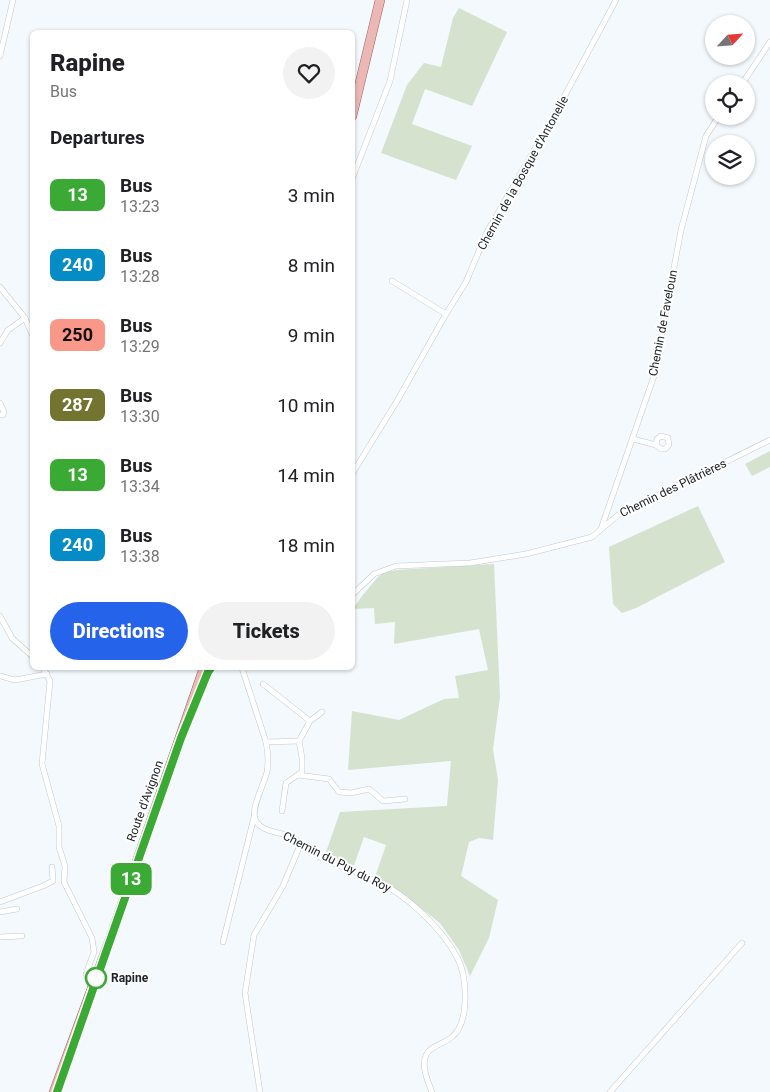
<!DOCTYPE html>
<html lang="en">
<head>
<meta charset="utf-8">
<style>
	body { margin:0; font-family:Roboto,sans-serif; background:#f2f2f2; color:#202124; height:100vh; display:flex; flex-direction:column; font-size:19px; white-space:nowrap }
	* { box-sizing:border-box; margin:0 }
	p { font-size:16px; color:#757577 }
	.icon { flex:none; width:28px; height:28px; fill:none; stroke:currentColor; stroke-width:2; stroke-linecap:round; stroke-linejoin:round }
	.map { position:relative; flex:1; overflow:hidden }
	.details { position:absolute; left:30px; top:30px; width:325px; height:640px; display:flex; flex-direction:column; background:#fff; border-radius:8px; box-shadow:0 1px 4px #0004 }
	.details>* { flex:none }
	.badge { padding:0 10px; border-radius:8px; font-size:18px; line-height:32px }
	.needle { width:32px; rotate:64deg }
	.fabs { position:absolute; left:705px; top:15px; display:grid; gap:10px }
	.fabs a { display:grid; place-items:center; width:50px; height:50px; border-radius:50%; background:#fff; box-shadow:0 1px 4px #0004; font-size:25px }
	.map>.badge { position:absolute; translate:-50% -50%; box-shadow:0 0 0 2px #fff }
	h2 { padding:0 20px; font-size:19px; line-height:45px }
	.round { display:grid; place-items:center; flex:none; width:52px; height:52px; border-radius:26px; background:#f2f2f2 }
	.head { display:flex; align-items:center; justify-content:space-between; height:85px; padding:0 20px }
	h1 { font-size:24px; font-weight:800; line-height:38px }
	.action { display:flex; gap:10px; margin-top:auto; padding:10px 20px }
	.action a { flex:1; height:58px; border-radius:30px; background:#2563eb; color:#fff; font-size:20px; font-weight:800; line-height:58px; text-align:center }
	.action a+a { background:#f2f2f2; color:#202124 }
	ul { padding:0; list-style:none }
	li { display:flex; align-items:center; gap:15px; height:70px; padding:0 20px }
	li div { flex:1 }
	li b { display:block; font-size:19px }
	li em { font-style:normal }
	li .badge { min-width:55px; font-weight:700; text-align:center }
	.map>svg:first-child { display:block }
	.green { fill:#d4e2ce }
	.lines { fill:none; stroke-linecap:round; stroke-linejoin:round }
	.street-casing { stroke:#c0c9d0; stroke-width:6 }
	.primary-casing { stroke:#9c6663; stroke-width:10 }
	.street { stroke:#fff; stroke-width:5 }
	.primary { stroke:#ebb8b5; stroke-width:9 }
	.line-casing { stroke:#fff; stroke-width:11 }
	.line { stroke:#3aaa35; stroke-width:8 }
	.stop-dot { fill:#fff; stroke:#3aaa35; stroke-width:2.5 }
	.labels { text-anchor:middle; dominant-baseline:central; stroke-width:4; stroke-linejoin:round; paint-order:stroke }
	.street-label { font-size:12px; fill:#202427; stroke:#fff }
	.stop-label { font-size:12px; font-weight:bold; fill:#202427; stroke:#fff; text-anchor:start }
</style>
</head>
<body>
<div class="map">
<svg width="770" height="1092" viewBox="0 0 770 1092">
	<rect width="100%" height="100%" fill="#f3f9fd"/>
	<g class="green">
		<path d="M459,8L507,32L472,106L425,89L412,124L472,146L456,180L381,153L407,85L424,63L441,67L453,18Z"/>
		<path d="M770,451V467L752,476L745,464Z"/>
		<path d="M698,506L725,562L636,608L622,613L613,604L609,547Z"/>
		<path d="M494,564L500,697L493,749L498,780L493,840L479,838L469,842L461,876L498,900L489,938L470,976L459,950L440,923L391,885L375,877L386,845L364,837L353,868L325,855L340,812L447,806L451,761L348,770L352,711L399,720L444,699L459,698L455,676L488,670L479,629L394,644L395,622L375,624L374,608L353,609L362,596L377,578L383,573L396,570Z"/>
	</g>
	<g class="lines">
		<g class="street-casing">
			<g id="street">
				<path d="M0,56L13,0"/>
				<path d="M742,84L770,42"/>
				<path d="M352,179L390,81L407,0"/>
				<path d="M392,281L446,314"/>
				<path d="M0,287L25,318L32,334"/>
				<path d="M0,343L8,330L25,318"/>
				<path d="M0,403L4,412L3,415H0"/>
				<path d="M661,436L668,438L669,445L665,449H661L656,445L657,439Z"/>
				<path d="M633,439L656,445"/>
				<path d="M352,474L397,401L446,314L466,282L487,232L556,112L616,0"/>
				<path d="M601,529L654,376L681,230L706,136L719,116"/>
				<path d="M352,595L374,574L396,566L470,563L526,554L592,537L618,515L770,440"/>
				<path d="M0,616L12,638L32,656"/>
				<path d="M43,668L50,681L42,764L59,826V847L65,866L64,882L92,938L94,952L86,974L89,980L94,982"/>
				<path d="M242,668L266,742C268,752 269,761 267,772C264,784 251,808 255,819C261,833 279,831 291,837C297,839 301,844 306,848C311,852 317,855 322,858C341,867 360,873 378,882C406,894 443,930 457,957C467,975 470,1021 453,1036C445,1044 431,1045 426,1055C421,1066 428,1082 432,1092"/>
				<path d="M208,672L211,668"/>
				<path d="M0,676L15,680L47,674"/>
				<path d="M263,684L310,721"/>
				<path d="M266,742L299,741L310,721L322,712"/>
				<path d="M298,775L329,779L339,792L351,793L369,789L383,801L405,799"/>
				<path d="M282,811L286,783L302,772V758L299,741"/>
				<path d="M0,902L43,886L53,881L52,867"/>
				<path d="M0,912L17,909"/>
				<path d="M0,937L22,936"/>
				<path d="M223,942L254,817"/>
				<path d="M260,1092L245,993L254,935L283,886L301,843"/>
				<path d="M610,1092L742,943"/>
			</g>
		</g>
		<g class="primary-casing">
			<g id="primary">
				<path d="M352,116L380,0"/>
				<path d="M54,1092L112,934L204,668"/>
			</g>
		</g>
		<use href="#street" class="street"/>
		<use href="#primary" class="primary"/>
	</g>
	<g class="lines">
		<g class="line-casing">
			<path id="line" d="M57,1092L181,738L208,672L211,668"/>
		</g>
		<use href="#line" class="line"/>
	</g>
	<circle class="stop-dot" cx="96" cy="978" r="10"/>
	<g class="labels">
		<g class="street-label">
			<text transform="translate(523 173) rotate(-61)">Chemin de la Bosque d'Antonelle</text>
			<text transform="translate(663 323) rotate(-79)">Chemin de Faveloun</text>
			<text transform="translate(673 488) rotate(-26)">Chemin des Plâtrières</text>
			<text transform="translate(145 801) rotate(-70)">Route d'Avignon</text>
			<text transform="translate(337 862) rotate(27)">Chemin du Puy du Roy</text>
		</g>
		<g class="stop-label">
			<text x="111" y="978">Rapine</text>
		</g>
	</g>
</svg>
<div class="fabs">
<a><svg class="needle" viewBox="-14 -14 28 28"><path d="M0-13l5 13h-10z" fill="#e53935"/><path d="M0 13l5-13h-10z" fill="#757577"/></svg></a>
<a><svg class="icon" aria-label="locate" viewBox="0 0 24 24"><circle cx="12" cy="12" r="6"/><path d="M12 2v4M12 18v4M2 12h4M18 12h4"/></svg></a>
<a><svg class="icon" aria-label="layers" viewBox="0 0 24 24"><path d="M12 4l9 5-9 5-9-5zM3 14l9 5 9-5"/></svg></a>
</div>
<b class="badge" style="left:131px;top:879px;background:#3aaa35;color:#fff">13</b>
<section class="details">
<div class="head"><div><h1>Rapine</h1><p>Bus</p></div><a class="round"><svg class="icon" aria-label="heart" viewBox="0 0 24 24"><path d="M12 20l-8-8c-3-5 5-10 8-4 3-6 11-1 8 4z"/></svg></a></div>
<h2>Departures</h2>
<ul>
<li><span class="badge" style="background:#3aaa35;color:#fff">13</span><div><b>Bus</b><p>13:23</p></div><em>3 min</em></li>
<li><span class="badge" style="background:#038cc5;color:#fff">240</span><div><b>Bus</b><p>13:28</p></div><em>8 min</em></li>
<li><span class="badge" style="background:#f99789;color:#111">250</span><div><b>Bus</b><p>13:29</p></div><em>9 min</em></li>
<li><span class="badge" style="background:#73742f;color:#fff">287</span><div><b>Bus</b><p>13:30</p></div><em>10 min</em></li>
<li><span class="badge" style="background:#3aaa35;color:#fff">13</span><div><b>Bus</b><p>13:34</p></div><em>14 min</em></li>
<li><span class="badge" style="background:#038cc5;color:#fff">240</span><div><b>Bus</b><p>13:38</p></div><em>18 min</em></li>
</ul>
<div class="action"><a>Directions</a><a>Tickets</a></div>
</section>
</div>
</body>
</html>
